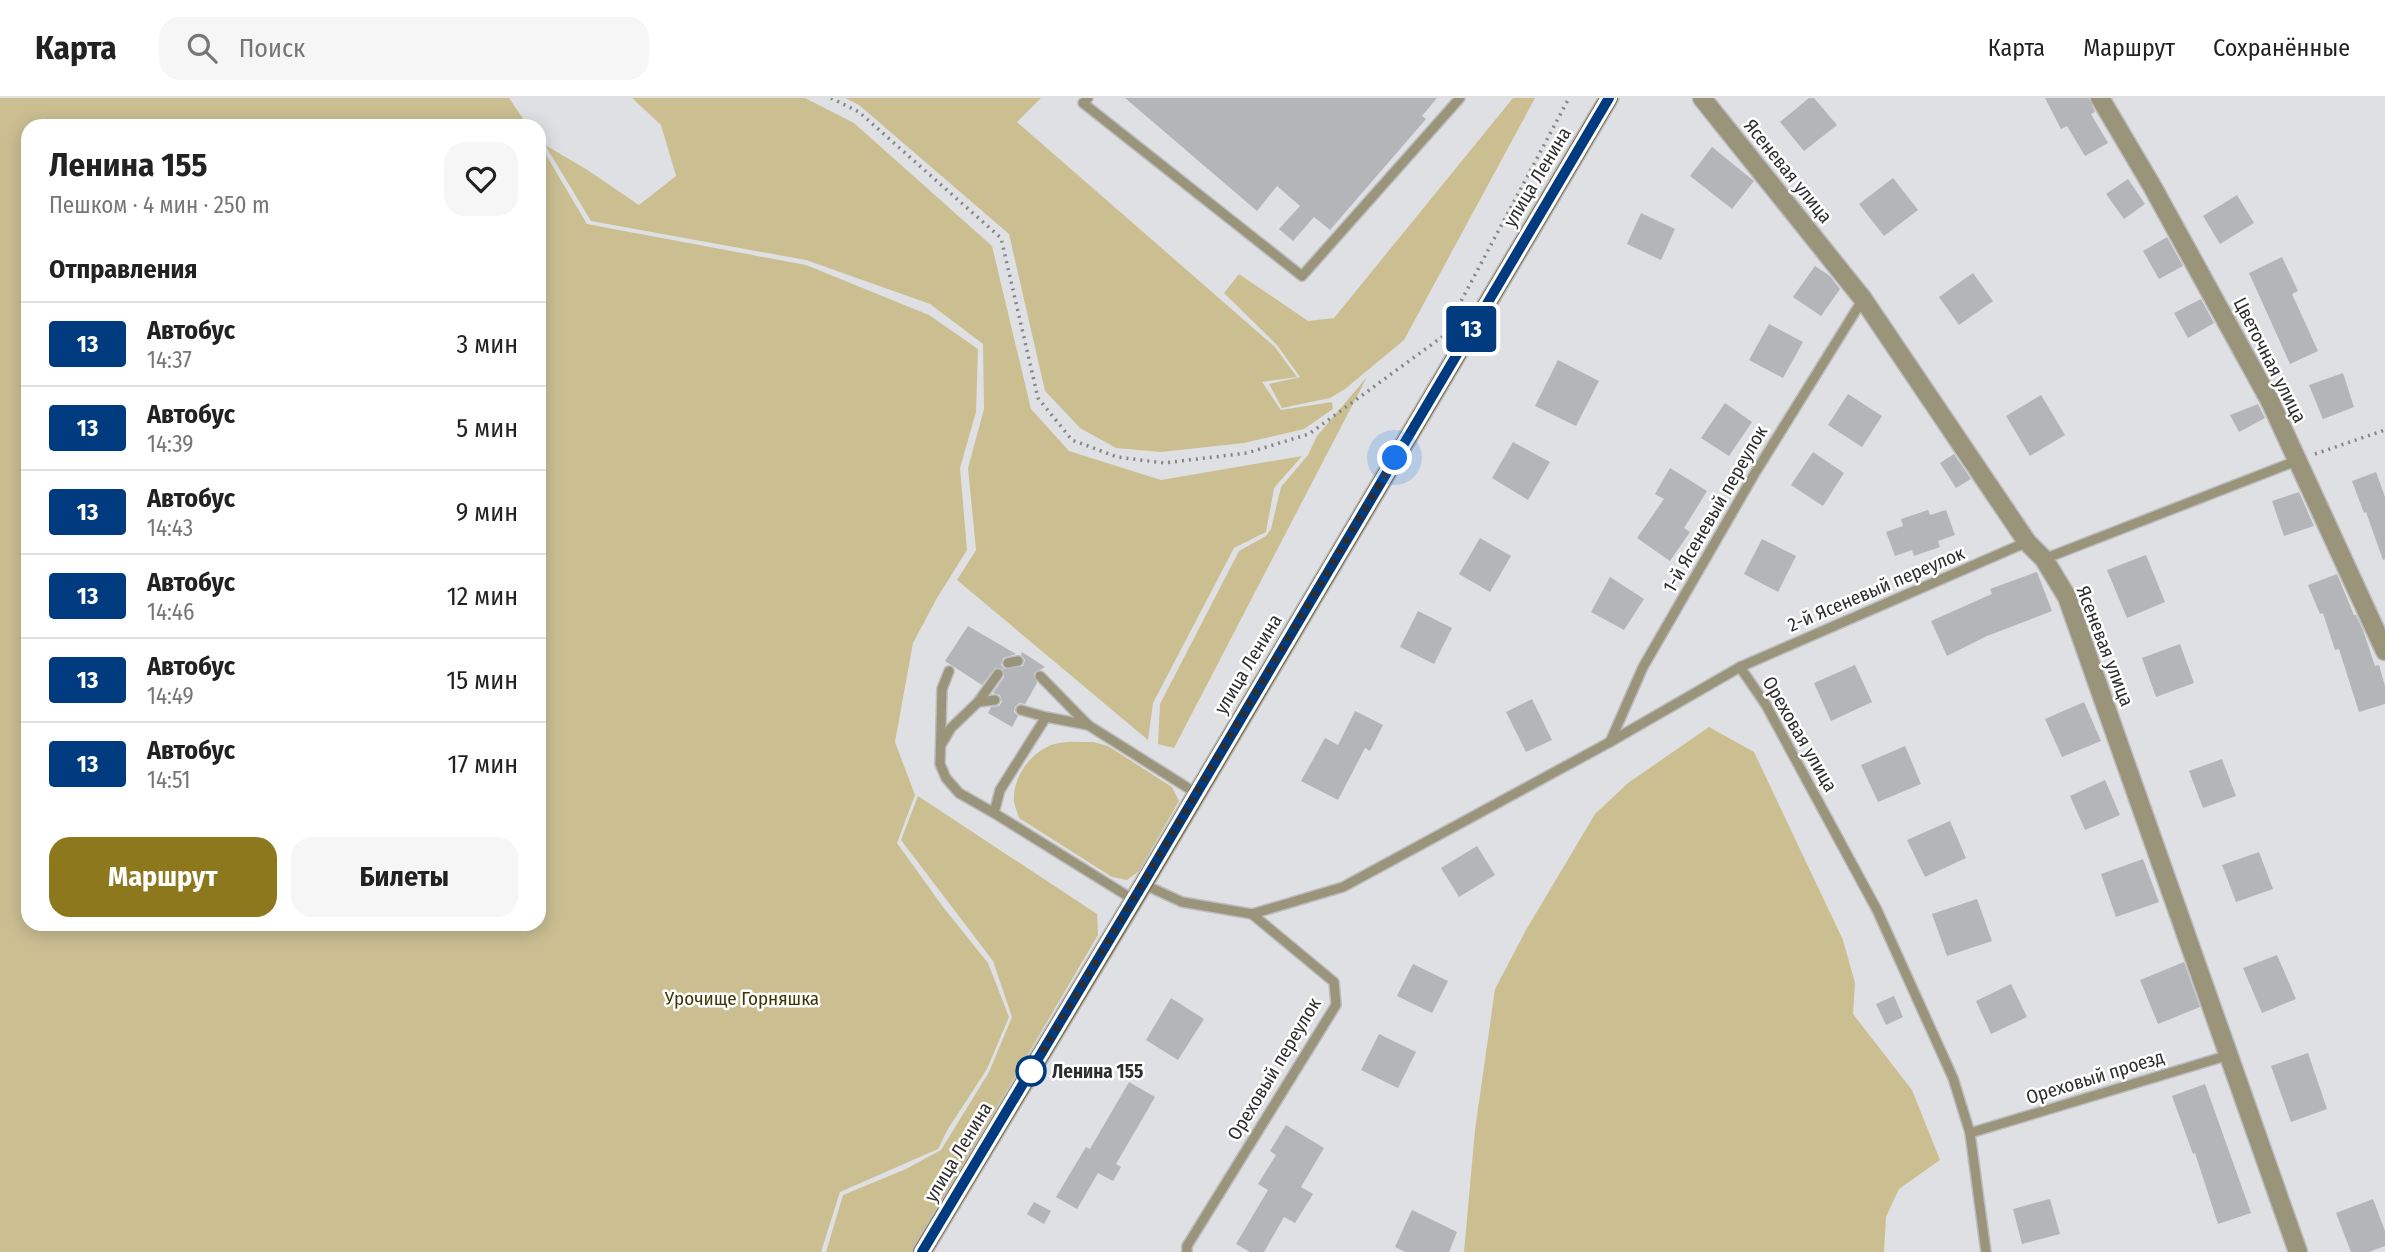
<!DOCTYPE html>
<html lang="ru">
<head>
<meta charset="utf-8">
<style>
	body { margin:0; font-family:"Fira Sans Condensed",sans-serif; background:#f6f6f6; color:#222; height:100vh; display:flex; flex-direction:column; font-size:26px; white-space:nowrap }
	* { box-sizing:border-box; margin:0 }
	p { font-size:23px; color:#767676 }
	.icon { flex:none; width:38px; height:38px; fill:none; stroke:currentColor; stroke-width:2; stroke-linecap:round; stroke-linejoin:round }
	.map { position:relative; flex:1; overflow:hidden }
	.side { position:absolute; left:21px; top:21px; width:525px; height:812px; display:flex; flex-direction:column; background:#fff; border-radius:21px; box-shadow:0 4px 18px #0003 }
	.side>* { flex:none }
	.badge { padding:0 14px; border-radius:5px; font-size:24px; line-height:46px }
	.you { position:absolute; width:35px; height:35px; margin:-18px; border:5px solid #fff; border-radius:50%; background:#1a73e8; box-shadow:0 0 0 10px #1a73e833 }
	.map>.badge { position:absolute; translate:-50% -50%; box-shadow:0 0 0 4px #fff }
	h2 { padding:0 28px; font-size:26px; line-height:63px }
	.round { display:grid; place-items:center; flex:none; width:74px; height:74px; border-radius:21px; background:#f6f6f6 }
	.head { display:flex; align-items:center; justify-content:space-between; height:119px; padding:0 28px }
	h1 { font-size:33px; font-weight:700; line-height:52px }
	.primary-button { display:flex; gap:14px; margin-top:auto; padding:14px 28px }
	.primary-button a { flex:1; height:80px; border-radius:21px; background:#8e781d; color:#fff; font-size:28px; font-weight:700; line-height:80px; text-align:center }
	.primary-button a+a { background:#f6f6f6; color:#222 }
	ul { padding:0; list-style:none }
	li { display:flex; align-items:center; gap:21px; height:84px; padding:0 28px; border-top:2px solid #e0e0e0 }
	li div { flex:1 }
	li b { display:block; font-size:26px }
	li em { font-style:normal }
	li .badge { min-width:77px; font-weight:700; text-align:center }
	header { display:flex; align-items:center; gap:42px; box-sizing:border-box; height:98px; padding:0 35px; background:#fff; border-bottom:2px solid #e0e0e0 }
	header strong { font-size:33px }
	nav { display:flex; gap:38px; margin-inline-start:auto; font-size:24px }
	.search { width:490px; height:63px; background:#f6f6f6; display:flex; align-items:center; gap:18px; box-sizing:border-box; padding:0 24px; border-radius:21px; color:#767676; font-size:26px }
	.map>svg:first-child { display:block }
	.green { fill:#cbbf92 }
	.building { fill:#b4b5b8 }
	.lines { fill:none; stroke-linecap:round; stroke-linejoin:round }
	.lane-casing { stroke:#bcbcbf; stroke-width:12 }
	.street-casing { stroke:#bcbcbf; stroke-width:21 }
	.secondary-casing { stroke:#bcbcbf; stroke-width:21 }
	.path { stroke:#848587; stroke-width:3.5; stroke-dasharray:2 5; stroke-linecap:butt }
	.lane { stroke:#9a947b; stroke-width:9 }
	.street { stroke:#9a947b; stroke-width:18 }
	.secondary { stroke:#796f4b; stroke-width:18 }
	.line-casing { stroke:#fff; stroke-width:16 }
	.line { stroke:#003b80; stroke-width:10 }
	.walk { stroke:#2e2e2f; stroke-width:7; stroke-dasharray:0 12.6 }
	.stop-dot { fill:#fff; stroke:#003b80; stroke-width:3.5 }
	.labels { text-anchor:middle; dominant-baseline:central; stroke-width:5; stroke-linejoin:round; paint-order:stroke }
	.street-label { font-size:19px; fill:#2e2e2f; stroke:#fff }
	.park-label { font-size:19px; fill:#413503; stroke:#fff }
	.stop-label { font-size:19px; font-weight:bold; fill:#2e2e2f; stroke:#fff; text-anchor:start }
</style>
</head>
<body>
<header>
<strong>Карта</strong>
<div class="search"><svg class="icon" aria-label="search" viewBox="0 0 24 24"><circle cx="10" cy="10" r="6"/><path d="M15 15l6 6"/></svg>Поиск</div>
<nav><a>Карта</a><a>Маршрут</a><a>Сохранённые</a></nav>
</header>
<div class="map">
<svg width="2385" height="1154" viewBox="0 0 2385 1154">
	<rect width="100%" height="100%" fill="#dfe0e3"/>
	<g class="green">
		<path d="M0,0H509L528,28H28V826H539V45L587,126L806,167L929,217L978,251L976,314L960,370L967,452L937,500L913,545L895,644L915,697L897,745L943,809L988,865L1009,919L987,971L948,1031L938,1051L840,1094L821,1154H0Z"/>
		<path d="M632,0H805L854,25L992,148L1031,311L1069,353L1161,382L1302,358L1274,390L1266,434L1234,450L1153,605L1148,642L957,482L976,452L968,370L984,311L983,246L930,206L806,162L591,123L545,47L586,71L639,107L676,78L661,27Z"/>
		<path d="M845,0H1041L1017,24L1275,249L1297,279L1262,284L1281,312L1332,304L1333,311L1304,331L1244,345L1161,354L1116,350L1080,330L1045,293L1009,136L859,7Z"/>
		<path d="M1513,0H1535L1404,242L1345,291L1330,300L1282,310L1269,286L1300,279L1277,247L1224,195L1239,176L1308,223L1334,220Z"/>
		<path d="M1367,279L1174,650L1158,646L1160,606L1239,453L1266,438L1271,431L1281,389L1308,357L1317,338Z"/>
		<path d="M1709,629L1754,654L1843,842L1855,885L1853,916L1912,992L1940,1062L1899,1091L1886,1119L1884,1154H1464L1475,1032L1495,891L1526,832L1595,716L1628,685Z"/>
		<path d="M1093,644L1108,648L1172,689L1179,703L1139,773L1127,782L1112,779L1019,720C1017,714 1015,708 1014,703C1012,678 1034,649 1059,645C1069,643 1082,644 1093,644Z"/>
		<path d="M918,698L1097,816L1098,837L912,1154H826L843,1097L906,1071L941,1052L989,974L1012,919L993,863L901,742Z"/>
	</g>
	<g class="building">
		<path d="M1125,0H1437L1422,18L1426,21L1330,132L1314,119L1293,143L1279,131L1300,108L1277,88L1257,113Z"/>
		<path d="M1809,0H1814L1837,27L1804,53L1780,24Z"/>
		<path d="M2045,0H2089L2095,14L2091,16L2108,45L2085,58L2067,28L2061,31Z"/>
		<path d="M1712,49L1754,83L1732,111L1690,78Z"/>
		<path d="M1893,80L1918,112L1884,138L1859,106Z"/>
		<path d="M2128,81L2145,106L2124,121L2106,96Z"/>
		<path d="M2237,97L2254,125L2220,146L2203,118Z"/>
		<path d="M1641,115L1675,131L1661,162L1627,146Z"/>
		<path d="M2167,139L2183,168L2159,181L2143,153Z"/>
		<path d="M2282,159L2298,193L2292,196L2318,253L2290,266L2249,175Z"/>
		<path d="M1815,168L1830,178L1840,191L1821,218L1793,199Z"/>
		<path d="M1973,175L1993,203L1959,227L1939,199Z"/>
		<path d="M2201,201L2214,225L2188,240L2174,215Z"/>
		<path d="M1769,226L1803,244L1783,280L1749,262Z"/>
		<path d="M1558,262L1599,283L1576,328L1535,308Z"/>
		<path d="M2343,275L2354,309L2323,321L2309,287Z"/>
		<path d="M1848,296L1882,318L1862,349L1828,327Z"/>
		<path d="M2041,297L2065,337L2030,358L2006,318Z"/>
		<path d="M1725,305L1752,324L1729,358L1701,340Z"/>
		<path d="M2258,306L2265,320L2239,334L2230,317Z"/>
		<path d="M1513,344L1550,364L1528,402L1492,380Z"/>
		<path d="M1813,354L1844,375L1823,408L1791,387Z"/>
		<path d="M1954,356L1971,381L1956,390L1940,365Z"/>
		<path d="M1670,370L1707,393L1684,430L1690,434L1670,463L1637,440L1664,401L1655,396Z"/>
		<path d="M2376,374L2385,399V461L2383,462L2366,414L2364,415L2352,383Z"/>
		<path d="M2299,394L2314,428L2284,438L2272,403Z"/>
		<path d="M1928,412L1930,417L1946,412L1955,437L1938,443L1940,449L1914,458L1912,452L1895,458L1886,434L1903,428L1901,421Z"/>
		<path d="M1480,440L1511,458L1490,494L1459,476Z"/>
		<path d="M1762,441L1796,458L1778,494L1744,476Z"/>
		<path d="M2146,457L2165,504L2127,520L2107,472Z"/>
		<path d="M2037,474L2052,513L1987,538L1947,558L1931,523L1992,496L1990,491Z"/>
		<path d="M2337,476L2354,517H2356L2363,532L2375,568L2379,567L2385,588V606L2359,614L2339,551L2335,552L2323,515L2320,516L2308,487Z"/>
		<path d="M1610,479L1644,501L1624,532L1591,514Z"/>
		<path d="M1418,513L1452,530L1434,566L1400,549Z"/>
		<path d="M968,528L1016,556L1003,560L1001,567L1005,571L1023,568L1025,562L1021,557L1022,554L1045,569L1034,575L1037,585L1025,606L1019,605L1015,609L1014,614L1018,618L1012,629L988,615L991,609L999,608L1002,604L1000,597L993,595L1004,579L1003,571L995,570L982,587L945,563Z"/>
		<path d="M2180,546L2194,585L2156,599L2142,560Z"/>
		<path d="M1855,567L1872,604L1831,623L1814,585Z"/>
		<path d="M1532,601L1552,642L1526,654L1506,614Z"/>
		<path d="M2084,604L2101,643L2062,659L2045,621Z"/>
		<path d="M1355,613L1383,627L1370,653L1365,650L1338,702L1301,683L1325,640L1338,647Z"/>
		<path d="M1905,648L1921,686L1878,704L1861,667Z"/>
		<path d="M2222,661L2236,698L2203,710L2189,673Z"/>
		<path d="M2105,682L2120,717L2085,732L2070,698Z"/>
		<path d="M1950,723L1966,760L1925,779L1907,742Z"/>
		<path d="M1477,748L1495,777L1459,799L1441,770Z"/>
		<path d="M2259,754L2273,791L2236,804L2222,767Z"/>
		<path d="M2143,761L2159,804L2116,819L2101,776Z"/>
		<path d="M1977,801L1992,843L1947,858L1932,816Z"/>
		<path d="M2277,857L2296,901L2262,915L2243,870Z"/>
		<path d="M2184,864L2200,909L2158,926L2140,882Z"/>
		<path d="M1413,866L1448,883L1432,915L1397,898Z"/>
		<path d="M2011,886L2027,919L1991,936L1976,903Z"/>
		<path d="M1894,898L1903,919L1886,927L1876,906Z"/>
		<path d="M1171,900L1204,921L1178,962L1146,942Z"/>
		<path d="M1379,936L1416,954L1398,990L1361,972Z"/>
		<path d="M2308,955L2327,1011L2291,1024L2271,968Z"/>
		<path d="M1129,984L1155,999L1116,1066L1121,1069L1113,1083L1098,1075L1077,1111L1056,1099L1086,1049L1090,1051Z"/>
		<path d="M2205,986L2251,1115L2218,1126L2195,1055L2193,1056L2172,998Z"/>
		<path d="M1286,1027L1324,1050L1301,1089L1313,1096L1295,1125L1284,1119L1264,1154H1250L1236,1146L1268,1092L1258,1086L1276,1057L1270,1053Z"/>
		<path d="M2050,1101L2060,1136L2022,1146L2013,1111Z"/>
		<path d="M2373,1101L2385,1133V1148L2369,1154H2351L2336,1115Z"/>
		<path d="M1034,1104L1051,1113L1044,1126L1027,1116Z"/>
		<path d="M1412,1112L1457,1134L1449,1154H1405L1395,1149Z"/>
	</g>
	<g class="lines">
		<g class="lane-casing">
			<g id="lane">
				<path d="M1088,0L1083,5L1302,178L1460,0"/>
				<path d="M2044,461L2296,363"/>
				<path d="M1008,565L1018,563"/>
				<path d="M1740,569L2027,444"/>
				<path d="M949,573L942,591L940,666L946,680L959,695L994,715"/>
				<path d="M1040,578L1088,627"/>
				<path d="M978,604L995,602"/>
				<path d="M1021,612L1046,619"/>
				<path d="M1610,644L1643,569L1755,375L1863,201"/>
				<path d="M941,647L951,630L978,604L998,576"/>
				<path d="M1143,786L1182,804L1252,816L1334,884L1336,907L1187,1148V1154"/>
				<path d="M1134,802L994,715L1000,692L1046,619L1088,627L1196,695"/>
				<path d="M1252,816L1343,789L1610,644L1740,569L1766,607L1877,812L1953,980L1970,1035L1986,1154"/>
				<path d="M1970,1035L2229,957"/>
			</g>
		</g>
		<g class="street-casing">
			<g id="street">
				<path d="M1702,0L1863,201L2027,444L2044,461L2067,499L2298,1154"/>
				<path d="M2100,0L2152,88L2270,303L2385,553"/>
			</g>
		</g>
		<g class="secondary-casing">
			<path id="secondary" d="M922,1154L1134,802L1609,0"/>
		</g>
		<g class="path">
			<path d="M831,0L859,14L1001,140L1038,300L1072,342L1117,359L1164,365L1247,355L1309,336L1442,239L1569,0"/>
			<path d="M2315,356L2385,332"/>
		</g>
		<use href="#lane" class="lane"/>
		<use href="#street" class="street"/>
		<use href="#secondary" class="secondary"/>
	</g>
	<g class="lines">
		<g class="line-casing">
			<path id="line" d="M922,1154L1143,786L1609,0"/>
		</g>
		<use href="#line" class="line"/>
		<path class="walk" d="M1031,973L1395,360"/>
	</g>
	<circle class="stop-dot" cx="1031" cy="973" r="14"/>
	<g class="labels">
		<g class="street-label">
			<text transform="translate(1788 73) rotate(51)">Ясеневая улица</text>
			<text transform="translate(1537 79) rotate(-59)">улица Ленина</text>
			<text transform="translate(2270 262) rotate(63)">Цветочная улица</text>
			<text transform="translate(1715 411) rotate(-60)">1-й Ясеневый переулок</text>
			<text transform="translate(1876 491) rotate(-23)">2-й Ясеневый переулок</text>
			<text transform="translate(2105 548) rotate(69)">Ясеневая улица</text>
			<text transform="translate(1248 566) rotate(-59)">улица Ленина</text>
			<text transform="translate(1800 636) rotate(60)">Ореховая улица</text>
			<text transform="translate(1274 971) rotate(-59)">Ореховый переулок</text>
			<text transform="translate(2095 979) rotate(-17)">Ореховый проезд</text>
			<text transform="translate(958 1054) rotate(-59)">улица Ленина</text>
		</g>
		<g class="park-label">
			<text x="742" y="900">Урочище Горняшка</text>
		</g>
		<g class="stop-label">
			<text x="1052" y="973">Ленина 155</text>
		</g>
	</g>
</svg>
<div class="you" style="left:1395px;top:360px"></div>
<b class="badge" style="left:1471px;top:231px;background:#003b80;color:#fff">13</b>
<section class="side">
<div class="head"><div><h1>Ленина 155</h1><p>Пешком · 4 мин · 250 m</p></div><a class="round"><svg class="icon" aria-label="heart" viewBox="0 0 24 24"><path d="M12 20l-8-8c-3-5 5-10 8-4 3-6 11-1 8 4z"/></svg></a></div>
<h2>Отправления</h2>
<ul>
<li><span class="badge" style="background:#003b80;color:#fff">13</span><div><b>Автобус</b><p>14:37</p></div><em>3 мин</em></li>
<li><span class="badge" style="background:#003b80;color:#fff">13</span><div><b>Автобус</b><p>14:39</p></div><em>5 мин</em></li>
<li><span class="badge" style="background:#003b80;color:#fff">13</span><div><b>Автобус</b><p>14:43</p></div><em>9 мин</em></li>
<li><span class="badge" style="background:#003b80;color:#fff">13</span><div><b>Автобус</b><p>14:46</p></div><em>12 мин</em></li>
<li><span class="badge" style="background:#003b80;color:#fff">13</span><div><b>Автобус</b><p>14:49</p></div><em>15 мин</em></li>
<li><span class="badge" style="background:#003b80;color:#fff">13</span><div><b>Автобус</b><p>14:51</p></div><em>17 мин</em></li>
</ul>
<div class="primary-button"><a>Маршрут</a><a>Билеты</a></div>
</section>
</div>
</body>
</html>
